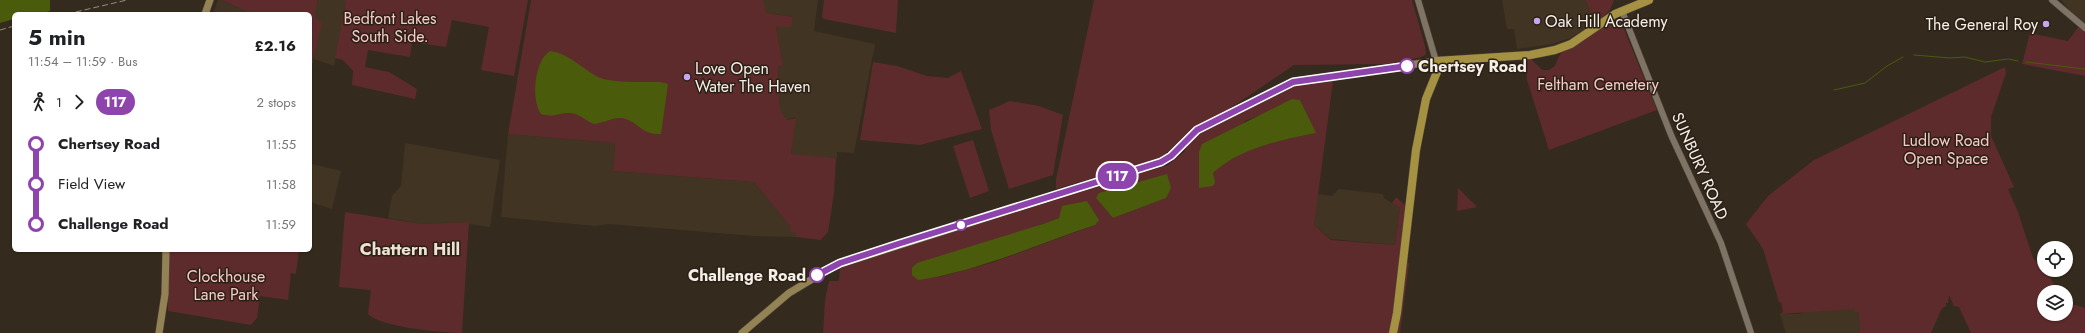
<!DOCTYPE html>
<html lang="en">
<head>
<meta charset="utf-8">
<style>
	body { margin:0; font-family:Jost,sans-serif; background:#f2f2f2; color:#202124; height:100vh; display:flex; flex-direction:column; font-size:15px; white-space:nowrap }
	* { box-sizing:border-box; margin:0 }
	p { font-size:13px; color:#757577 }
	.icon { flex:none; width:22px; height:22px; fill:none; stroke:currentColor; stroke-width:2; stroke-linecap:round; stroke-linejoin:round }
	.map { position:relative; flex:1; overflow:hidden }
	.details { position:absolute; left:12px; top:12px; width:300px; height:240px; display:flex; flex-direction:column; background:#fff; border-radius:6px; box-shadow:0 1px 3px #0004 }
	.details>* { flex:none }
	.badge { padding:0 8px; border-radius:13px; font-size:14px; line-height:26px }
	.fabs { position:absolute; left:2037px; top:241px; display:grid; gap:8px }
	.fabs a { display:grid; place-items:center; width:36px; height:36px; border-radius:50%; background:#fff; box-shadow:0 1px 3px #0004; font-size:20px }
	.map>.badge { position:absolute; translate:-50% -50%; box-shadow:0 0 0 2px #fff }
	.legs { display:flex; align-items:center; gap:6px; height:44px; padding:0 16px; font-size:13px }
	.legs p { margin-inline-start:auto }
	.head { display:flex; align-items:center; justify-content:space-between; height:68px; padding:0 16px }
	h1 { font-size:22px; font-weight:700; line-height:30px }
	ul { padding:0 16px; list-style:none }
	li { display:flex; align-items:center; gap:14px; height:40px; font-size:15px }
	li i { display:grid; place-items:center; width:6px; height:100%; margin:0 5px; background:currentColor }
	li i::after { content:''; width:10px; height:10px; margin:-5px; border:3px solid; border-radius:50%; background:#fff }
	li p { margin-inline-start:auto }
	li:first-child i { background:linear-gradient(#0000 50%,currentColor 0) }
	li:last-child i { background:linear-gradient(currentColor 50%,#0000 0) }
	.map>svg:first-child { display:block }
	.built { fill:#423423 }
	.green { fill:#5e2b2c; fill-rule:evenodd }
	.water { fill:#4a5b0b }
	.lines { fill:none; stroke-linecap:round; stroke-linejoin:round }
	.stream { stroke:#4a5b0b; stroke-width:1 }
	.tertiary-casing { stroke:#50483e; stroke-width:7 }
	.secondary-casing { stroke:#50483e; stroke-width:8 }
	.primary-casing { stroke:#50483e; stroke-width:9 }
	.tertiary { stroke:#7f7365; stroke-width:6 }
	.secondary { stroke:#928254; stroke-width:7 }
	.primary { stroke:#a59142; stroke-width:8 }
	.rail { stroke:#958c83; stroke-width:1; stroke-dasharray:6 3; stroke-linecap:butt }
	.line-1-casing { stroke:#fff; stroke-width:9 }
	.line-1 { stroke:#8e44ad; stroke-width:6 }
	.poi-dot { fill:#c7a6ef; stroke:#2a2015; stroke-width:1.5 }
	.stop-1-dot { fill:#fff; stroke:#8e44ad; stroke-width:2 }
	.labels { text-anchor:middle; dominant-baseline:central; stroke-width:3; stroke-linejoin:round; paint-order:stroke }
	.park-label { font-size:16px; fill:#f7cac8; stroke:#2a2015 }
	.poi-label { font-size:16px; fill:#f6efe8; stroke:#2a2015; text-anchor:start }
	.stop-label { font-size:16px; font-weight:bold; fill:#f6efe8; stroke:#2a2015; text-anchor:start }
	.street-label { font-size:16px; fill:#f6efe8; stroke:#2a2015 }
	.neighbourhood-label { font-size:17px; font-weight:bold; fill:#f0e2d3; stroke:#2a2015 }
</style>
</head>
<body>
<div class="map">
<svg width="2085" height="333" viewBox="0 0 2085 333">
	<rect width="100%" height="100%" fill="#342a1e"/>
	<g class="built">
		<path d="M218,0H222L251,14H213Z"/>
		<path d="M318,0H346L334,66L314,59L310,75V59H313L315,14Z"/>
		<path d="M762,0H818L814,31L875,44L854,153L837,152V158L791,155L795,117L787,120L780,110L778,67L783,65L776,27L793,17L766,13Z"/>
		<path d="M1502,0H1585L1596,23L1570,38L1552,44L1517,49L1514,29H1507Z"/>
		<path d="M2061,0H2085V24L2070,11Z"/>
		<path d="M508,134L615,143L613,171L754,182L796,233V237L754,236L609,224L595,226L501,217Z"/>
		<path d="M405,143L500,160L490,227L469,224L468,222L422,224L388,218L392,196L401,186Z"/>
		<path d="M312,164L341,171L332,209L310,202V174Z"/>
		<path d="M1339,189L1383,194L1384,198L1400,208L1395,245L1331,239L1314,225L1317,194L1332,196Z"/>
		<path d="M1947,285L1928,333H1786L1780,314H1800L1822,304Z"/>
	</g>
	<g class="green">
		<path d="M222,0H318L315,14L316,19L322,23L313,59H310V14H251Z"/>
		<path d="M343,0H528L514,76L481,70L489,27L452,20L446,47L412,42L410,57L368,50L365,67L389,72L417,89L415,99L352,85L353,71L343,60L335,58L346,1Z"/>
		<path d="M531,0H763L766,13L793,17L791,27H776L783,65L778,67L780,110L787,120L796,118L791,154L836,158L834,193L828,232L821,240L796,237V233L790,232V226L754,182L613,171L615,143L508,134Z"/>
		<path d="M824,0H898L896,33L824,19L822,17Z"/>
		<path d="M1094,0H1412L1425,46L1426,54L1422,57L1387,64L1294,65L1226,111L1191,129L1163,157L1056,189V179Z"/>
		<path d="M1585,0H1614L1610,10L1596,23Z"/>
		<path d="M1615,20L1621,22L1657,110L1549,150L1527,80L1525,58L1531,59L1542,70H1549L1555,66L1559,56L1563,51Z"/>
		<path d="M2080,25L2085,28V76L2022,64L2030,33L2068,41Z"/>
		<path d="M873,62L897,66L927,76L948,78L961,71L982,129L920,145L860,140Z"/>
		<path d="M2005,67L2006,73L1991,117V136L2014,187L2008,189L2018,212L2033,258L2049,276L2059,292H2044V314H2066V298L2072,304L2085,308V333H1971L1959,307L1954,306L1949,295L1948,303H1946V306L1942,308L1931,333H1860L1859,312H1855L1854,309L1780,314L1783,312L1781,302H1779L1763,249L1746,224L1768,196L1814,160Z"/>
		<path d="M1333,81L1314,225L1331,240L1395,245L1400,208L1392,203L1396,197L1406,206L1391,333H823L825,300L829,281H839L840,266L1168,165L1184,152L1193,138L1208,129L1294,87ZM1300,100L1315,133C1280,140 1240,148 1213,173L1245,121ZM1096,198H1166L1113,218ZM1059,218L1095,225L994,262L939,277L1043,224Z"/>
		<path d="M1010,101L1039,106L1063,115L1053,175L1009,189L991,130L989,110Z"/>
		<path d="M973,140L989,191L970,198L953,146Z"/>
		<path d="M1458,188L1477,207L1457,211Z"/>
		<path d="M345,212L422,224L469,222L462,333C445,333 379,327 368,314L371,290L339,287Z"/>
		<path d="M168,250H299L296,274L291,273L288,300L260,296L257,318L251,325L168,311Z"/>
		<path d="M1407,260L1409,264L1400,333H1393Z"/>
	</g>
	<g class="water">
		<path d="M0,0H50V11L40,14H14V19L0,23Z"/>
		<path d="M550,51C570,54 581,68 598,77C610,83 646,82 660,82L668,84L661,134C641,135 638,121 622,118C612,117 604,123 594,124C586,121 580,114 571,113C559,112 555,118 541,114C531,100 534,61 550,51Z"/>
		<path d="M1292,99L1300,100L1316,133C1281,140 1240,148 1213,173L1215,182L1213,186L1199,188V152L1202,144Z"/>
		<path d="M1167,174L1171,188L1166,198L1113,218L1096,198L1099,193Z"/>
		<path d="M1087,201L1099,220L1095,225C1037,244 980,271 918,280L912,275V268L917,263L1043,224L1059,218L1062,206Z"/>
	</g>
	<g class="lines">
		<g class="stream">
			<path d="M1914,55L1950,58L1965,57L1985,62L2008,59L2018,61"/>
			<path d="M2026,62L2085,69"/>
			<path d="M1834,90L1865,83L1887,66L1903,57"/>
		</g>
		<g class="tertiary-casing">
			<g id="tertiary">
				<path d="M1418,0L1436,61"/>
				<path d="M2052,0L2085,28"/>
				<path d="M1622,11L1671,135L1721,243L1751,333"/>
			</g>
		</g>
		<g class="secondary-casing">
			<g id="secondary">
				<path d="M205,14L210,0"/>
				<path d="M159,333L165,294L166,250"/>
				<path d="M742,333L789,293L834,266L1161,162L1171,156L1197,130L1293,82L1436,61"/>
			</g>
		</g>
		<g class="primary-casing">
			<path id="primary" d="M1393,333L1397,313L1416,150L1426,99L1437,72L1436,61L1530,55L1555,50L1571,44L1615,14L1649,0"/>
		</g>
		<use href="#tertiary" class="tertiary"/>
		<use href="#secondary" class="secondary"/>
		<use href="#primary" class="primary"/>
		<g class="rail">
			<path d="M67,14L127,0"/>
			<path d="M0,30L14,26"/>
		</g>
	</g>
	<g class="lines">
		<g class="line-1-casing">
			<path id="line-1" d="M817,275L840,263L898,244L1161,162L1171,156L1197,130L1293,82L1407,66"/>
		</g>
		<use href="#line-1" class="line-1"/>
	</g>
	<g class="poi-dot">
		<circle cx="1537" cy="21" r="4"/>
		<circle cx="2046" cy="24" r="4"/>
		<circle cx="687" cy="77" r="4"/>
	</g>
	<g class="stop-1-dot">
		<circle cx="1407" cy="66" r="7"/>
		<circle cx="961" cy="225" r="5"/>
		<circle cx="817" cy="275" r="7"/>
	</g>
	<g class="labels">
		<g class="park-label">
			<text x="390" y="18">Bedfont Lakes<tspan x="390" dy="18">South Side.</tspan></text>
			<text x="1598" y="84">Feltham Cemetery</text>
			<text x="1946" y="140">Ludlow Road<tspan x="1946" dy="18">Open Space</tspan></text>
			<text x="226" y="276">Clockhouse<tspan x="226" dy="18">Lane Park</tspan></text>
		</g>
		<g class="poi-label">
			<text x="1545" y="21">Oak Hill Academy</text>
			<text x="2038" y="24" text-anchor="end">The General Roy</text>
			<text x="695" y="68">Love Open<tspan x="695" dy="18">Water The Haven</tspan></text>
		</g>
		<g class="stop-label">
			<text x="1418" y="66">Chertsey Road</text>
			<text x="806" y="275" text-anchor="end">Challenge Road</text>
		</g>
		<g class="street-label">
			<text transform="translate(1700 166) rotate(66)">SUNBURY ROAD</text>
		</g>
		<g class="neighbourhood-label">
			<text x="410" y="249">Chattern Hill</text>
		</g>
	</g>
</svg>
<div class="fabs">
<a><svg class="icon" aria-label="locate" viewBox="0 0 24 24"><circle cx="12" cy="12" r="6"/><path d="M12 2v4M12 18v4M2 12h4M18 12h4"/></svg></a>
<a><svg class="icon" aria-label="layers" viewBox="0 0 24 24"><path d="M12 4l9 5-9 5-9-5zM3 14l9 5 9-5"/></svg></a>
</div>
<b class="badge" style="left:1117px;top:176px;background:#8e44ad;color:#fff">117</b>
<section class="details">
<div class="head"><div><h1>5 min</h1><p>11:54 – 11:59 · Bus</p></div><b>£2.16</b></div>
<div class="legs"><svg class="icon" aria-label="walk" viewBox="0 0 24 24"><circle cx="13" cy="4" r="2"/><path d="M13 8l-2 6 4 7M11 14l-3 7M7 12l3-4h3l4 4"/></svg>1<svg class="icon" aria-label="forward" viewBox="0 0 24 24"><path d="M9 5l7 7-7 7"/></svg><b class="badge" style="background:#8e44ad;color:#fff">117</b><p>2 stops</p></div>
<ul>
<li><i style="color:#8e44ad"></i><b>Chertsey Road</b><p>11:55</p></li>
<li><i style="color:#8e44ad"></i><span>Field View</span><p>11:58</p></li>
<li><i style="color:#8e44ad"></i><b>Challenge Road</b><p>11:59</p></li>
</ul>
</section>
</div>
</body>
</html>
